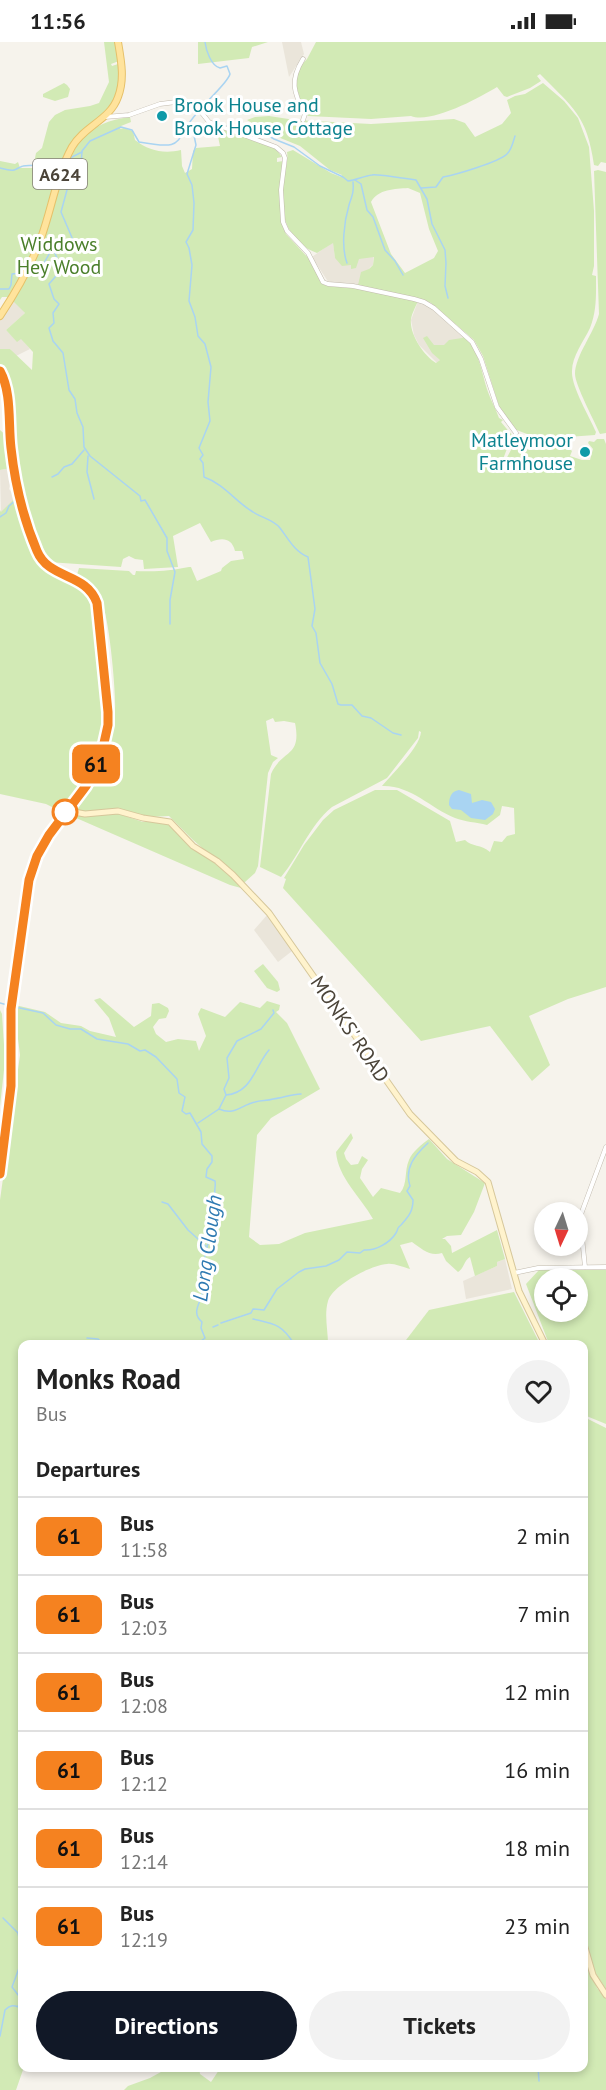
<!DOCTYPE html>
<html lang="en">
<head>
<meta charset="utf-8">
<style>
	body { margin:0; font-family:"PT Sans",sans-serif; background:#f2f2f2; color:#222; height:100vh; display:flex; flex-direction:column; font-size:22px; white-space:nowrap }
	* { box-sizing:border-box; margin:0 }
	p { font-size:20px; color:#767676 }
	.icon { flex:none; width:33px; height:33px; fill:none; stroke:currentColor; stroke-width:2; stroke-linecap:round; stroke-linejoin:round }
	.map { position:relative; flex:1; overflow:hidden }
	.panel { position:absolute; left:18px; top:1298px; width:570px; height:732px; display:flex; flex-direction:column; background:#fff; border-radius:12px; box-shadow:0 3px 9px #0003 }
	.panel>* { flex:none }
	.badge { padding:0 12px; border-radius:9px; font-size:21px; line-height:39px }
	.needle { width:39px; rotate:184deg }
	.tools { position:absolute; left:534px; top:1160px; display:grid; gap:12px }
	.tools a { display:grid; place-items:center; width:54px; height:54px; border-radius:50%; background:#fff; box-shadow:0 3px 9px #0003; font-size:30px }
	.map>.badge { position:absolute; translate:-50% -50%; box-shadow:0 0 0 3px #fff }
	h2 { padding:0 18px; font-size:22px; line-height:54px }
	.round { display:grid; place-items:center; flex:none; width:63px; height:63px; border-radius:32px; background:#f2f2f2 }
	.overview { display:flex; align-items:center; justify-content:space-between; height:102px; padding:0 18px }
	h1 { font-size:28px; font-weight:700; line-height:45px }
	.action { display:flex; gap:12px; margin-top:auto; padding:12px 18px }
	.action a { flex:1; height:69px; border-radius:36px; background:#111827; color:#fff; font-size:24px; font-weight:700; line-height:69px; text-align:center }
	.action a+a { background:#f2f2f2; color:#222 }
	ul { padding:0; list-style:none }
	li { display:flex; align-items:center; gap:18px; height:78px; padding:0 18px; border-top:2px solid #e0e0e0 }
	li div { flex:1 }
	li b { display:block; font-size:22px }
	li em { font-style:normal }
	li .badge { min-width:66px; font-weight:700; text-align:center }
	.status { display:flex; justify-content:space-between; align-items:center; height:42px; padding:0 30px; background:#fff; direction:ltr }
	.status svg { height:16px; fill:currentColor }
	.map>svg:first-child { display:block }
	.residential { fill:#eae5da }
	.green { fill:#d2eab5; fill-rule:evenodd }
	.water { fill:#a9d4f2 }
	.lines { fill:none; stroke-linecap:round; stroke-linejoin:round }
	.stream { stroke:#a9d4f2; stroke-width:1.5 }
	.street-casing { stroke:#c2bbae; stroke-width:5 }
	.secondary-casing { stroke:#d6c79b; stroke-width:7 }
	.primary-casing { stroke:#e6c16a; stroke-width:8 }
	.street { stroke:#fff; stroke-width:4 }
	.secondary { stroke:#fff3cd; stroke-width:5 }
	.primary { stroke:#ffe39c; stroke-width:6 }
	.line-casing { stroke:#fff; stroke-width:14 }
	.line { stroke:#f58220; stroke-width:9 }
	.culture-dot { fill:#0f9aa8; stroke:#fff; stroke-width:2 }
	.stop-dot { fill:#fff; stroke:#f58220; stroke-width:3 }
	.labels { text-anchor:middle; dominant-baseline:central; stroke-width:6; stroke-linejoin:round; paint-order:stroke }
	.shield { fill:#fff; stroke:#817c74; stroke-width:1.5 }
	.shield-label { font-size:18px; font-weight:bold; fill:#4b4439 }
	.culture-label { font-size:20px; fill:#0d838f; stroke:#fff; text-anchor:start }
	.park-label { font-size:20px; fill:#4a7f2a; stroke:#fff }
	.street-label { font-size:20px; fill:#4b4439; stroke:#fff }
	.water-label { font-size:21px; font-style:italic; fill:#2e7ab2; stroke:#fff }
</style>
</head>
<body>
<div class="status"><b>11:56</b><svg viewBox="0 0 49 12"><path d="M0 12V9h3v3zM5 12V6h3v6zM10 12V3h3v9zM15 12V0h3v12zM26 1h20v11H26zM47 4h2v5h-2z"/></svg></div>
<div class="map">
<svg width="606" height="2048" viewBox="0 0 606 2048">
	<rect width="100%" height="100%" fill="#f6f3ec"/>
	<g class="residential">
		<path d="M282,0H301L304,12L289,35Z"/>
		<path d="M333,200L335,216L352,219L374,209L373,223L370,225L364,244L348,241H329L312,215Z"/>
		<path d="M14,258L25,271L6,288L17,299L21,296L30,307L16,314L10,307H0V278Z"/>
		<path d="M418,259L436,270L464,294L437,321L419,303L414,293L411,278Z"/>
		<path d="M11,426L13,437L11,438L9,447L12,451L16,452L17,454L1,471L0,428Z"/>
		<path d="M268,872L292,909L278,920L254,888Z"/>
		<path d="M505,1217L512,1247L466,1257L463,1239L497,1224V1220Z"/>
	</g>
	<g class="green">
		<path d="M104,0H116L119,19L111,22L112,24L118,22L120,34L116,55L108,68L77,94L54,133L55,137L62,136C77,98 87,81 130,75L131,80L121,84L120,87L124,86L133,89L135,98C149,109 164,112 181,108L182,124L185,131L192,127L193,109L196,106L220,104L217,90L210,91L208,81L274,105L282,115L277,116V120L283,119L279,151L283,185L286,192L311,219L321,241L327,244L361,247L418,259C416,264 412,271 411,277C409,292 424,314 436,321L440,318L432,311L423,296L427,294L434,303H444L449,298L462,296L464,294C480,310 481,329 488,350C491,359 496,367 499,376L503,378L501,380L512,393L502,420L504,421L519,393C537,399 552,402 571,396L569,406L572,409L570,414L582,418H590L593,407L588,401L589,399L594,400L597,397H604L606,402V945L568,957L529,974L550,1023L532,1039L490,984L421,999L283,846L286,837L284,836L304,803L323,778L334,768L375,748H397L450,779L456,800L465,798C472,805 481,802 490,810L494,799L502,800L507,794L515,792L514,766L502,764L500,773L487,783C476,780 465,780 455,776C430,766 411,743 382,744C392,732 420,705 421,690L419,689L418,696L387,736L332,765C308,785 300,813 281,835L260,825L271,732C282,707 302,716 295,681L284,679L275,680L273,676L266,679L271,713L278,716L273,720L268,731L258,824L255,831L245,840L243,841L193,798L169,774L149,775L117,766L88,770L78,769L74,765L75,762C89,745 102,725 109,703C112,691 115,678 115,666C116,649 109,575 102,561C95,549 88,543 76,536L79,526L129,529L133,533H135L136,529C157,530 168,529 189,525H191L197,539L221,529L222,526L231,519L244,517L242,509H235C232,496 222,495 211,500L200,481L173,494L178,525L144,527L143,518L135,517L129,514L123,517L121,525L48,520L42,514L26,474L16,425L8,342L0,324V307H10L32,328L33,310L21,297L17,300L6,288L25,271L9,255H2L0,258V119L15,122L18,120L20,126H33L36,111L42,106L49,80L55,73L65,68L90,64L99,61L109,40Z"/>
		<path d="M198,0H268L252,5L249,16L198,22Z"/>
		<path d="M316,0H606V121L601,120L598,124L594,123C587,73 573,66 540,32L537,34L541,39L530,46L507,55L504,54L497,45C479,56 431,82 411,74L371,77L308,74L302,64L295,40L298,27L307,17Z"/>
		<path d="M64,41L67,43L70,47L68,55L55,59L43,55V52Z"/>
		<path d="M543,41L564,59L578,76L589,105L594,169V224L592,233L596,234C596,252 597,269 590,286C584,299 572,314 572,329C571,344 589,374 596,390L595,393L540,397L514,387L500,367L483,314L474,298L431,261L424,258L358,243L361,230L369,227L373,223L374,215L359,217L356,226L351,227V223L342,224L335,216L333,201L317,211C289,201 280,175 282,147C282,135 289,122 287,110L293,108L331,131L341,135L342,133L330,128L300,104L273,93L247,78L255,75L269,74L295,78L371,82L454,77L465,81L475,95L502,82L511,71L507,58L515,54L525,52ZM408,146L420,151L429,187L438,209L434,216L405,231L391,212L371,160C378,147 395,147 408,146Z"/>
		<path d="M598,128L606,130V391L600,392C595,380 575,343 575,332C575,314 594,291 599,272L594,129Z"/>
		<path d="M0,388L8,395L11,426L0,428Z"/>
		<path d="M17,454C21,476 31,517 51,528C61,534 79,539 87,548C101,564 100,608 102,629L99,631L103,635C105,671 106,702 87,736C81,749 70,758 62,770L46,762L0,752V468L1,470Z"/>
		<path d="M116,771L143,780L166,779L226,829L241,846L230,843L67,772Z"/>
		<path d="M263,922L278,940L280,948L277,950L267,946L254,929Z"/>
		<path d="M100,956L134,985L151,974L152,962L159,961L168,966L169,969L166,976L159,977L153,985L156,992L166,1000L178,997L196,999L199,1009L206,994L198,972L201,966L225,975L240,960L260,966L267,959L280,963L279,968L276,970L287,981L320,1047L271,1076L257,1093L249,1195L260,1203L279,1202L305,1191L373,1177C361,1155 338,1136 336,1110L351,1091L353,1096L344,1111L346,1117L351,1123L358,1122L362,1114L368,1118L362,1127L360,1136L373,1155L381,1146L400,1151C408,1142 404,1129 409,1118C412,1110 422,1102 429,1097L447,1117L485,1141L474,1170L461,1193L447,1194L442,1197H445L451,1204L452,1211L497,1188L505,1217L497,1220V1224L475,1234L470,1215C464,1218 464,1227 458,1230L446,1219L442,1211C430,1215 422,1207 412,1200L400,1203L410,1227C402,1225 394,1221 387,1222C371,1223 333,1243 328,1259C324,1273 328,1288 328,1302H22V2025H24L16,2048H0V1158L20,1013L16,981L18,977L14,976L15,963L45,970L61,981L81,984L90,989L116,995L109,976L94,958Z"/>
		<path d="M0,968L2,972L5,1019L0,1064Z"/>
		<path d="M539,1228H606V1382L584,1373V1302H549L526,1242ZM544,1236H578V1269H544Z"/>
		<path d="M514,1250L540,1302H403L429,1268Z"/>
		<path d="M584,1375L606,1386V1947L595,1930L584,1893V1629L586,1612L584,1601Z"/>
		<path d="M584,1908L597,1946L606,1957V2048H124L128,2044L150,2036L170,2025H199L200,2032L211,2040L221,2025H584Z"/>
	</g>
	<path class="water" d="M459,748L471,752L472,761L482,758L491,760L495,767L493,772L485,778L471,776L461,768L452,767L449,763C449,756 451,749 459,748Z"/>
	<g class="lines">
		<g class="stream">
			<path d="M201,66C208,58 228,40 230,32L227,24L220,26C211,24 206,8 205,0"/>
			<path d="M188,81L193,89L196,103L187,132L192,143L194,161L193,188L186,200L189,206L192,223L189,259L195,275L198,294L205,302L211,325L208,360L210,379L199,406L203,413L200,417L203,421L204,435C224,442 236,460 253,470C262,476 274,478 280,486C289,498 295,510 308,515L315,567L312,584L316,591L320,621L332,642L338,662L341,663H352L362,674L371,676L393,691L401,693"/>
			<path d="M227,84H234"/>
			<path d="M236,84L249,82L274,97L294,105L320,124L343,135L348,139C356,138 364,134 372,133C376,132 410,137 416,138L427,157L432,182L445,208L446,221L445,244L448,256"/>
			<path d="M70,116L82,110"/>
			<path d="M0,126C4,127 10,129 14,128C15,128 22,124 23,124C37,122 49,125 63,119"/>
			<path d="M355,138L361,142L367,168L373,175L385,208L395,219L403,233"/>
			<path d="M421,146L436,145L443,135C455,133 499,120 507,112C512,107 513,100 515,94"/>
			<path d="M53,207L62,227L49,242L54,257L59,262L53,271L54,281L49,286L53,299L63,311L69,348L75,357L77,371L83,385L84,405L90,414L140,454L141,459L145,458L167,496V509L175,530L170,558V582"/>
			<path d="M347,221C341,205 344,180 349,163C352,154 354,150 353,140"/>
			<path d="M29,231L40,228L52,207L73,198L61,170L67,148L65,138L81,124L82,109L90,99L121,85L132,88L139,100C189,109 171,99 198,70"/>
			<path d="M0,247H9L11,243L12,232L21,231"/>
			<path d="M88,414L87,430L94,457"/>
			<path d="M52,435L58,432L64,425L72,422L84,408"/>
			<path d="M0,475L6,471L9,464L16,458"/>
			<path d="M0,961L11,964"/>
			<path d="M15,965L43,971L56,983L70,987H81L97,997L128,1002L140,1009L145,1008L156,1015L177,1037L179,1051L185,1055L182,1069L186,1072L190,1071L201,1090L202,1102L212,1114V1120L207,1127L206,1135L215,1139C216,1144 214,1148 215,1153C215,1158 217,1162 216,1167C215,1183 208,1198 205,1213C203,1225 202,1238 202,1250C202,1260 190,1270 202,1280L201,1286L205,1296L197,1302"/>
			<path d="M226,1053C252,1051 255,1024 269,1008"/>
			<path d="M219,1067C235,1074 241,1063 255,1060C261,1058 267,1059 273,1057C283,1056 291,1052 301,1052"/>
			<path d="M198,1081L219,1067L226,1053L224,1047L229,1036L227,1016L237,999L261,987L274,971L273,968"/>
			<path d="M162,1160L168,1162L188,1188L207,1205"/>
			<path d="M253,1277C274,1282 282,1282 294,1302"/>
			<path d="M221,1281L251,1271L253,1267L264,1268L277,1247L299,1230L305,1227L326,1224L339,1218L347,1210L360,1211L364,1208C375,1209 390,1201 396,1191C399,1186 396,1187 401,1183C408,1175 413,1170 413,1158L407,1149L410,1144C404,1126 415,1113 428,1101"/>
			<path d="M213,1285L218,1283"/>
			<path d="M87,1296L98,1297L103,1302"/>
			<path d="M180,1302H183"/>
			<path d="M3,1876L18,1891L22,1911"/>
			<path d="M18,1964L22,1963V1958L12,1945L22,1918"/>
			<path d="M0,1994L5,1968C12,1961 15,1964 22,1966"/>
			<path d="M538,2025L539,2039"/>
		</g>
		<g class="street-casing">
			<g id="street">
				<path d="M105,75L129,73L160,62L184,59L197,65L209,80L276,105L283,111L285,116L281,148L283,180L287,189L308,211L323,240L328,242L353,244L414,257L424,260L434,266L472,300L481,317L497,365L516,391"/>
				<path d="M303,78L305,72C293,50 290,38 303,17"/>
				<path d="M585,1225L580,1175L606,1105"/>
				<path d="M514,1231L538,1226L606,1225"/>
			</g>
		</g>
		<g class="secondary-casing">
			<g id="secondary">
				<path d="M68,766L74,770L85,772L118,769L143,776L170,780L193,804L217,819L233,833L269,871L410,1072L456,1119L477,1130L488,1140L519,1249L545,1302"/>
				<path d="M584,1902L593,1933L606,1953"/>
			</g>
		</g>
		<g class="primary-casing">
			<g id="primary">
				<path d="M0,274C16,250 31,224 41,196C52,166 56,134 72,105C84,84 110,78 118,55C125,37 121,18 118,0"/>
				<path d="M0,329C12,351 8,381 11,406C15,441 23,476 37,509C49,538 86,530 97,561L108,670V683L104,701L93,731L86,744L49,793L37,814L29,838L12,957L11,1044L0,1133"/>
			</g>
		</g>
		<use href="#street" class="street"/>
		<use href="#secondary" class="secondary"/>
		<use href="#primary" class="primary"/>
	</g>
	<g class="lines">
		<g class="line-casing">
			<path id="line" d="M0,329C12,351 8,381 11,406C15,442 23,476 37,509C49,538 86,530 97,561L108,670V683L104,701L93,731L86,744L49,793L37,814L29,838L11,967V1044L0,1132"/>
		</g>
		<use href="#line" class="line"/>
	</g>
	<g class="culture-dot">
		<circle cx="162" cy="74" r="6"/>
		<circle cx="585" cy="410" r="6"/>
	</g>
	<circle class="stop-dot" cx="65" cy="770" r="12"/>
	<g class="labels">
		<rect class="shield" x="33" y="117" width="54" height="30" rx="4.5"/>
		<g class="shield-label">
			<text x="60" y="132">A624</text>
		</g>
		<g class="culture-label">
			<text x="174" y="63">Brook House and<tspan x="174" dy="23">Brook House Cottage</tspan></text>
			<text x="573" y="398" text-anchor="end">Matleymoor<tspan x="573" dy="23">Farmhouse</tspan></text>
		</g>
		<g class="park-label">
			<text x="59" y="202">Widdows<tspan x="59" dy="23">Hey Wood</tspan></text>
		</g>
		<g class="street-label">
			<text transform="translate(350 987) rotate(56)">MONKS' ROAD</text>
		</g>
		<g class="water-label">
			<text transform="translate(207 1206) rotate(-82)">Long Clough</text>
		</g>
	</g>
</svg>
<div class="tools">
<a><svg class="needle" viewBox="-14 -14 28 28"><path d="M0-13l5 13h-10z" fill="#e53935"/><path d="M0 13l5-13h-10z" fill="#767676"/></svg></a>
<a><svg class="icon" aria-label="locate" viewBox="0 0 24 24"><circle cx="12" cy="12" r="6"/><path d="M12 2v4M12 18v4M2 12h4M18 12h4"/></svg></a>
</div>
<b class="badge" style="left:96px;top:722px;background:#f58220;color:#111">61</b>
<section class="panel">
<div class="overview"><div><h1>Monks Road</h1><p>Bus</p></div><a class="round"><svg class="icon" aria-label="heart" viewBox="0 0 24 24"><path d="M12 20l-8-8c-3-5 5-10 8-4 3-6 11-1 8 4z"/></svg></a></div>
<h2>Departures</h2>
<ul>
<li><span class="badge" style="background:#f58220;color:#111">61</span><div><b>Bus</b><p>11:58</p></div><em>2 min</em></li>
<li><span class="badge" style="background:#f58220;color:#111">61</span><div><b>Bus</b><p>12:03</p></div><em>7 min</em></li>
<li><span class="badge" style="background:#f58220;color:#111">61</span><div><b>Bus</b><p>12:08</p></div><em>12 min</em></li>
<li><span class="badge" style="background:#f58220;color:#111">61</span><div><b>Bus</b><p>12:12</p></div><em>16 min</em></li>
<li><span class="badge" style="background:#f58220;color:#111">61</span><div><b>Bus</b><p>12:14</p></div><em>18 min</em></li>
<li><span class="badge" style="background:#f58220;color:#111">61</span><div><b>Bus</b><p>12:19</p></div><em>23 min</em></li>
</ul>
<div class="action"><a>Directions</a><a>Tickets</a></div>
</section>
</div>
</body>
</html>
